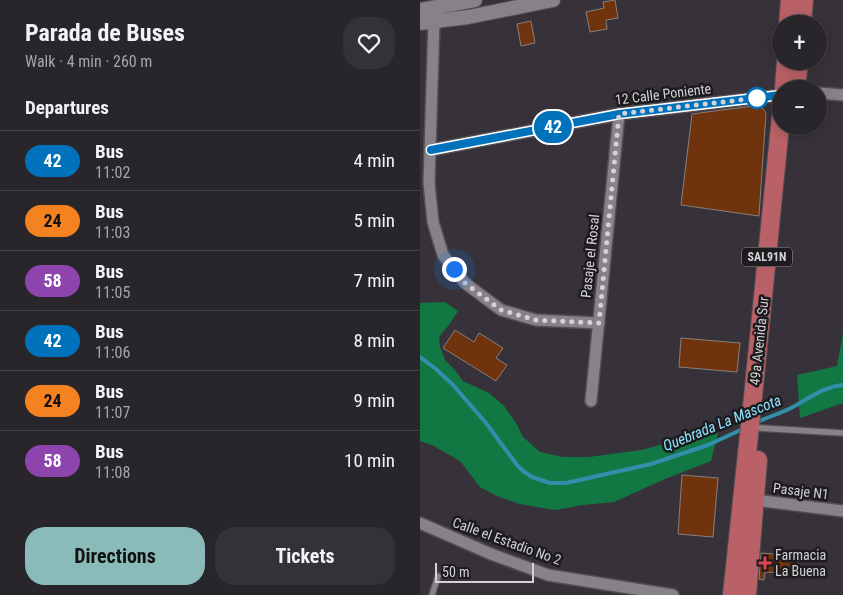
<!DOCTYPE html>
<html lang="en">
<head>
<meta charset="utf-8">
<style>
	body { margin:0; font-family:"Roboto Condensed",sans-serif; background:#353237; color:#f1f3f6; height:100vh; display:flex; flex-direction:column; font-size:19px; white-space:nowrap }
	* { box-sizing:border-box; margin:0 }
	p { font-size:16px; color:#a5a5a9 }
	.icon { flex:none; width:28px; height:28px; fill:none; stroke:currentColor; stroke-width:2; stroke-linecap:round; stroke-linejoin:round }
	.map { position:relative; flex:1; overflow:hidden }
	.side { display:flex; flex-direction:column; background:#29262b; width:420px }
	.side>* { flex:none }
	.badge { padding:0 10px; border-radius:16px; font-size:18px; line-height:32px }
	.controls { position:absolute; left:352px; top:15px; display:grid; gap:10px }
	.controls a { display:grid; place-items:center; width:55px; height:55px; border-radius:50%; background:#29262b; box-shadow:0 2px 12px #0003,0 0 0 1px #454347; font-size:25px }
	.scale { position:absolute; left:15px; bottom:12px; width:99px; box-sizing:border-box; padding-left:5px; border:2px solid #d4d2d6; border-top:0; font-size:14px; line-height:18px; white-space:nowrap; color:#d4d2d6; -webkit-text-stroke:4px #1d1b1e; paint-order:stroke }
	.you { position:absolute; width:25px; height:25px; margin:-12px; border:4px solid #fff; border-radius:50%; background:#1a73e8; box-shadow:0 0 0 8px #1a73e833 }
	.map>.badge { position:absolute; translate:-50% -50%; box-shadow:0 0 0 2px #fff }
	h2 { padding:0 25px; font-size:19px; line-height:45px }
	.round { display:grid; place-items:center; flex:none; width:52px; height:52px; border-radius:20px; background:#353237 }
	.summary { display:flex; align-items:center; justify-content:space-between; height:85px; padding:0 25px }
	h1 { font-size:24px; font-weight:700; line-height:38px }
	.button { display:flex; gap:10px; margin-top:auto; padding:10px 25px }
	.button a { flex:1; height:58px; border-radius:20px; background:#8bbbb9; color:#111; font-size:20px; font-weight:700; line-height:58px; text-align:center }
	.button a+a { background:#353237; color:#f1f3f6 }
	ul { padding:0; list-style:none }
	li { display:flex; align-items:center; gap:15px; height:60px; padding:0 25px; border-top:1px solid #454347 }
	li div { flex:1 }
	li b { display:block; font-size:19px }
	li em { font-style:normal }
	li .badge { min-width:55px; font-weight:700; text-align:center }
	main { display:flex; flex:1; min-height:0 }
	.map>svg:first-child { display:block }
	.forest { fill:#117844 }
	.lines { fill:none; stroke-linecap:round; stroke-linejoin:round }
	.stream { stroke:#3090ab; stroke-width:4 }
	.building { fill:#6f340e; stroke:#887f7b }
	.service-casing { stroke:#514e53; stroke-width:8 }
	.minor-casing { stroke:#514e53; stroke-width:14 }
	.tertiary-casing { stroke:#514e53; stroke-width:16 }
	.primary-casing { stroke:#514e53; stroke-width:20 }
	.service { stroke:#878189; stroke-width:5.5 }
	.minor { stroke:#878189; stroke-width:11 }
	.tertiary { stroke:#878189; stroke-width:14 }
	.primary { stroke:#b96166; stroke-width:18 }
	.line-casing { stroke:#fff; stroke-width:11 }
	.line { stroke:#0072bc; stroke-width:8 }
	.walk { stroke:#d4d2d6; stroke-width:5; stroke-dasharray:0 9 }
	.stop-dot { fill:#fff; stroke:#0072bc; stroke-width:2.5 }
	.health-dot { fill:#e0444e; stroke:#1d1b1e; stroke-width:2 }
	.labels { text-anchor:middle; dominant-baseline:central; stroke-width:5; stroke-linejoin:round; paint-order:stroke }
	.shield { fill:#1d1b1e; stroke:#9d9b9f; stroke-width:1 }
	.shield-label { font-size:12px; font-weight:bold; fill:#d4d2d6 }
	.street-label { font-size:14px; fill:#d4d2d6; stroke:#1d1b1e }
	.poi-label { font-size:14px; fill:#d4d2d6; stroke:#1d1b1e; text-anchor:start }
	.water-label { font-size:15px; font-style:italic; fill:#8fe3ff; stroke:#1d1b1e }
</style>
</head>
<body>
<main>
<section class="side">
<div class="summary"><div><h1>Parada de Buses</h1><p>Walk · 4 min · 260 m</p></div><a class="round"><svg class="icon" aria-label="heart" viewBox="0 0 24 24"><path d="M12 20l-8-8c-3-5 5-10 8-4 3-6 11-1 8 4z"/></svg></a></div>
<h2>Departures</h2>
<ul>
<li><span class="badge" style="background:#0072bc;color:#fff">42</span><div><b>Bus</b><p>11:02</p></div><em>4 min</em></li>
<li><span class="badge" style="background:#f58220;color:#111">24</span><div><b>Bus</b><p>11:03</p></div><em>5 min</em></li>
<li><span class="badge" style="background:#8e44ad;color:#fff">58</span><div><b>Bus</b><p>11:05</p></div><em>7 min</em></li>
<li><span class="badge" style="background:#0072bc;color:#fff">42</span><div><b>Bus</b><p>11:06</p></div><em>8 min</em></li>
<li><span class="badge" style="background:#f58220;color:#111">24</span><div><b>Bus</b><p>11:07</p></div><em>9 min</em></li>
<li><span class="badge" style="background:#8e44ad;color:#fff">58</span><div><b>Bus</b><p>11:08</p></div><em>10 min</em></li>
</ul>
<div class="button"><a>Directions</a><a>Tickets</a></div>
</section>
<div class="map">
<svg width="423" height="595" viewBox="0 0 423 595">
	<rect width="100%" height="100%" fill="#373239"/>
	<g class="forest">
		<path d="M25,302L38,311L29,325L19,337L20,347L25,360L34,369L43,381L69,393L84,406L96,423L103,437L120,452L143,457H169L221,450L278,435L298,433L291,461L245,479L194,502L163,505L135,510L100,504L77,496L60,487L40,461L12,445L0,441V303Z"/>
		<path d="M423,334V403L380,418L377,375L417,366Z"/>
	</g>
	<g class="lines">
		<g class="stream">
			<path d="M0,357L16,369L33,385L66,423L97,465L103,471L112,477L130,483H146L231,464L288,445L325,428"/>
			<path d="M335,423C346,418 358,414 369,409C387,400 402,387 423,385"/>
		</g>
	</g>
	<g class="building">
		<path d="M195,0L198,18L186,20L187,29L170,32L166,12L184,8L183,2Z"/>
		<path d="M111,21L115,43L101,46L97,24Z"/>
		<path d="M340,105L346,113L339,216L261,205L272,114Z"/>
		<path d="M35,330L54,342L59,333L83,348L76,358L87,365L76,381L23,348Z"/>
		<path d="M261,338L320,343L317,372L259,367Z"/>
		<path d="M262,475L298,478L293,537L258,534Z"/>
		<path d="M341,553L379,556L377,574L345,572L344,580L339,579Z"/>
	</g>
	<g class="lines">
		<g class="service-casing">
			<g id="service">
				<path d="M340,428L423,433"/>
				<path d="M12,595L18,576"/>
			</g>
		</g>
		<g class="minor-casing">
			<g id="minor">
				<path d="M17,14L14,21L9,183L13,222L23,255L45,283L81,310L116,320L179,323"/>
				<path d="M399,93L423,95"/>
				<path d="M11,150L199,114L361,95"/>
				<path d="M171,401L199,114"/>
				<path d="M335,500L423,511"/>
				<path d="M0,523L71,554L128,575L253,595"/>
			</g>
		</g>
		<g class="tertiary-casing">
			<g id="tertiary">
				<path d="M0,10L55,0"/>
				<path d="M0,23L48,17L133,0"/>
			</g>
		</g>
		<g class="primary-casing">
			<g id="primary">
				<path d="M368,24L370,0"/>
				<path d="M382,24L384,0"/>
				<path d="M364,89L366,61"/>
				<path d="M376,89L379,61"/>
				<path d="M312,595L333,397L361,116"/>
				<path d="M327,595L338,460"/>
			</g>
		</g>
		<use href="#service" class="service"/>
		<use href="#minor" class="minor"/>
		<use href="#tertiary" class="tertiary"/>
		<use href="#primary" class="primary"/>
	</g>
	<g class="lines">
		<g class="line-casing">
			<path id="line" d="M11,150L199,114L361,95"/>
		</g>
		<use href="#line" class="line"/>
		<path class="walk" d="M34,269L45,283L81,310L116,320L179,323L199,114L337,98"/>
	</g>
	<circle class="stop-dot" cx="337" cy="98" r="10"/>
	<path class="health-dot" d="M342.5 555.5h5v5h5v5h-5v5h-5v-5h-5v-5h5z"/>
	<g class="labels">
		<rect class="shield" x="322" y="247.5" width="50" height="19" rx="4"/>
		<g class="shield-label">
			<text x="347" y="257">SAL91N</text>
		</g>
		<g class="street-label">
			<text transform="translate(243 94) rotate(-7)">12 Calle Poniente</text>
			<text transform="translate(170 256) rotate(-84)">Pasaje el Rosal</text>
			<text transform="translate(339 341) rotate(-84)">49a Avenida Sur</text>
			<text transform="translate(381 491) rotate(7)">Pasaje N1</text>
			<text transform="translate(87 541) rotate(20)">Calle el Estadio No 2</text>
		</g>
		<g class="poi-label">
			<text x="355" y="555">Farmacia<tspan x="355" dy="16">La Buena</tspan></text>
		</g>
		<g class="water-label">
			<text transform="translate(302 423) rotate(-22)">Quebrada La Mascota</text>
		</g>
	</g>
</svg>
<div class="controls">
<a>+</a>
<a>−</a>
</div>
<div class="scale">50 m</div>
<div class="you" style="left:34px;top:269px"></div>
<b class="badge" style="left:133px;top:127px;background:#0072bc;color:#fff">42</b>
</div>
</main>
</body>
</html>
